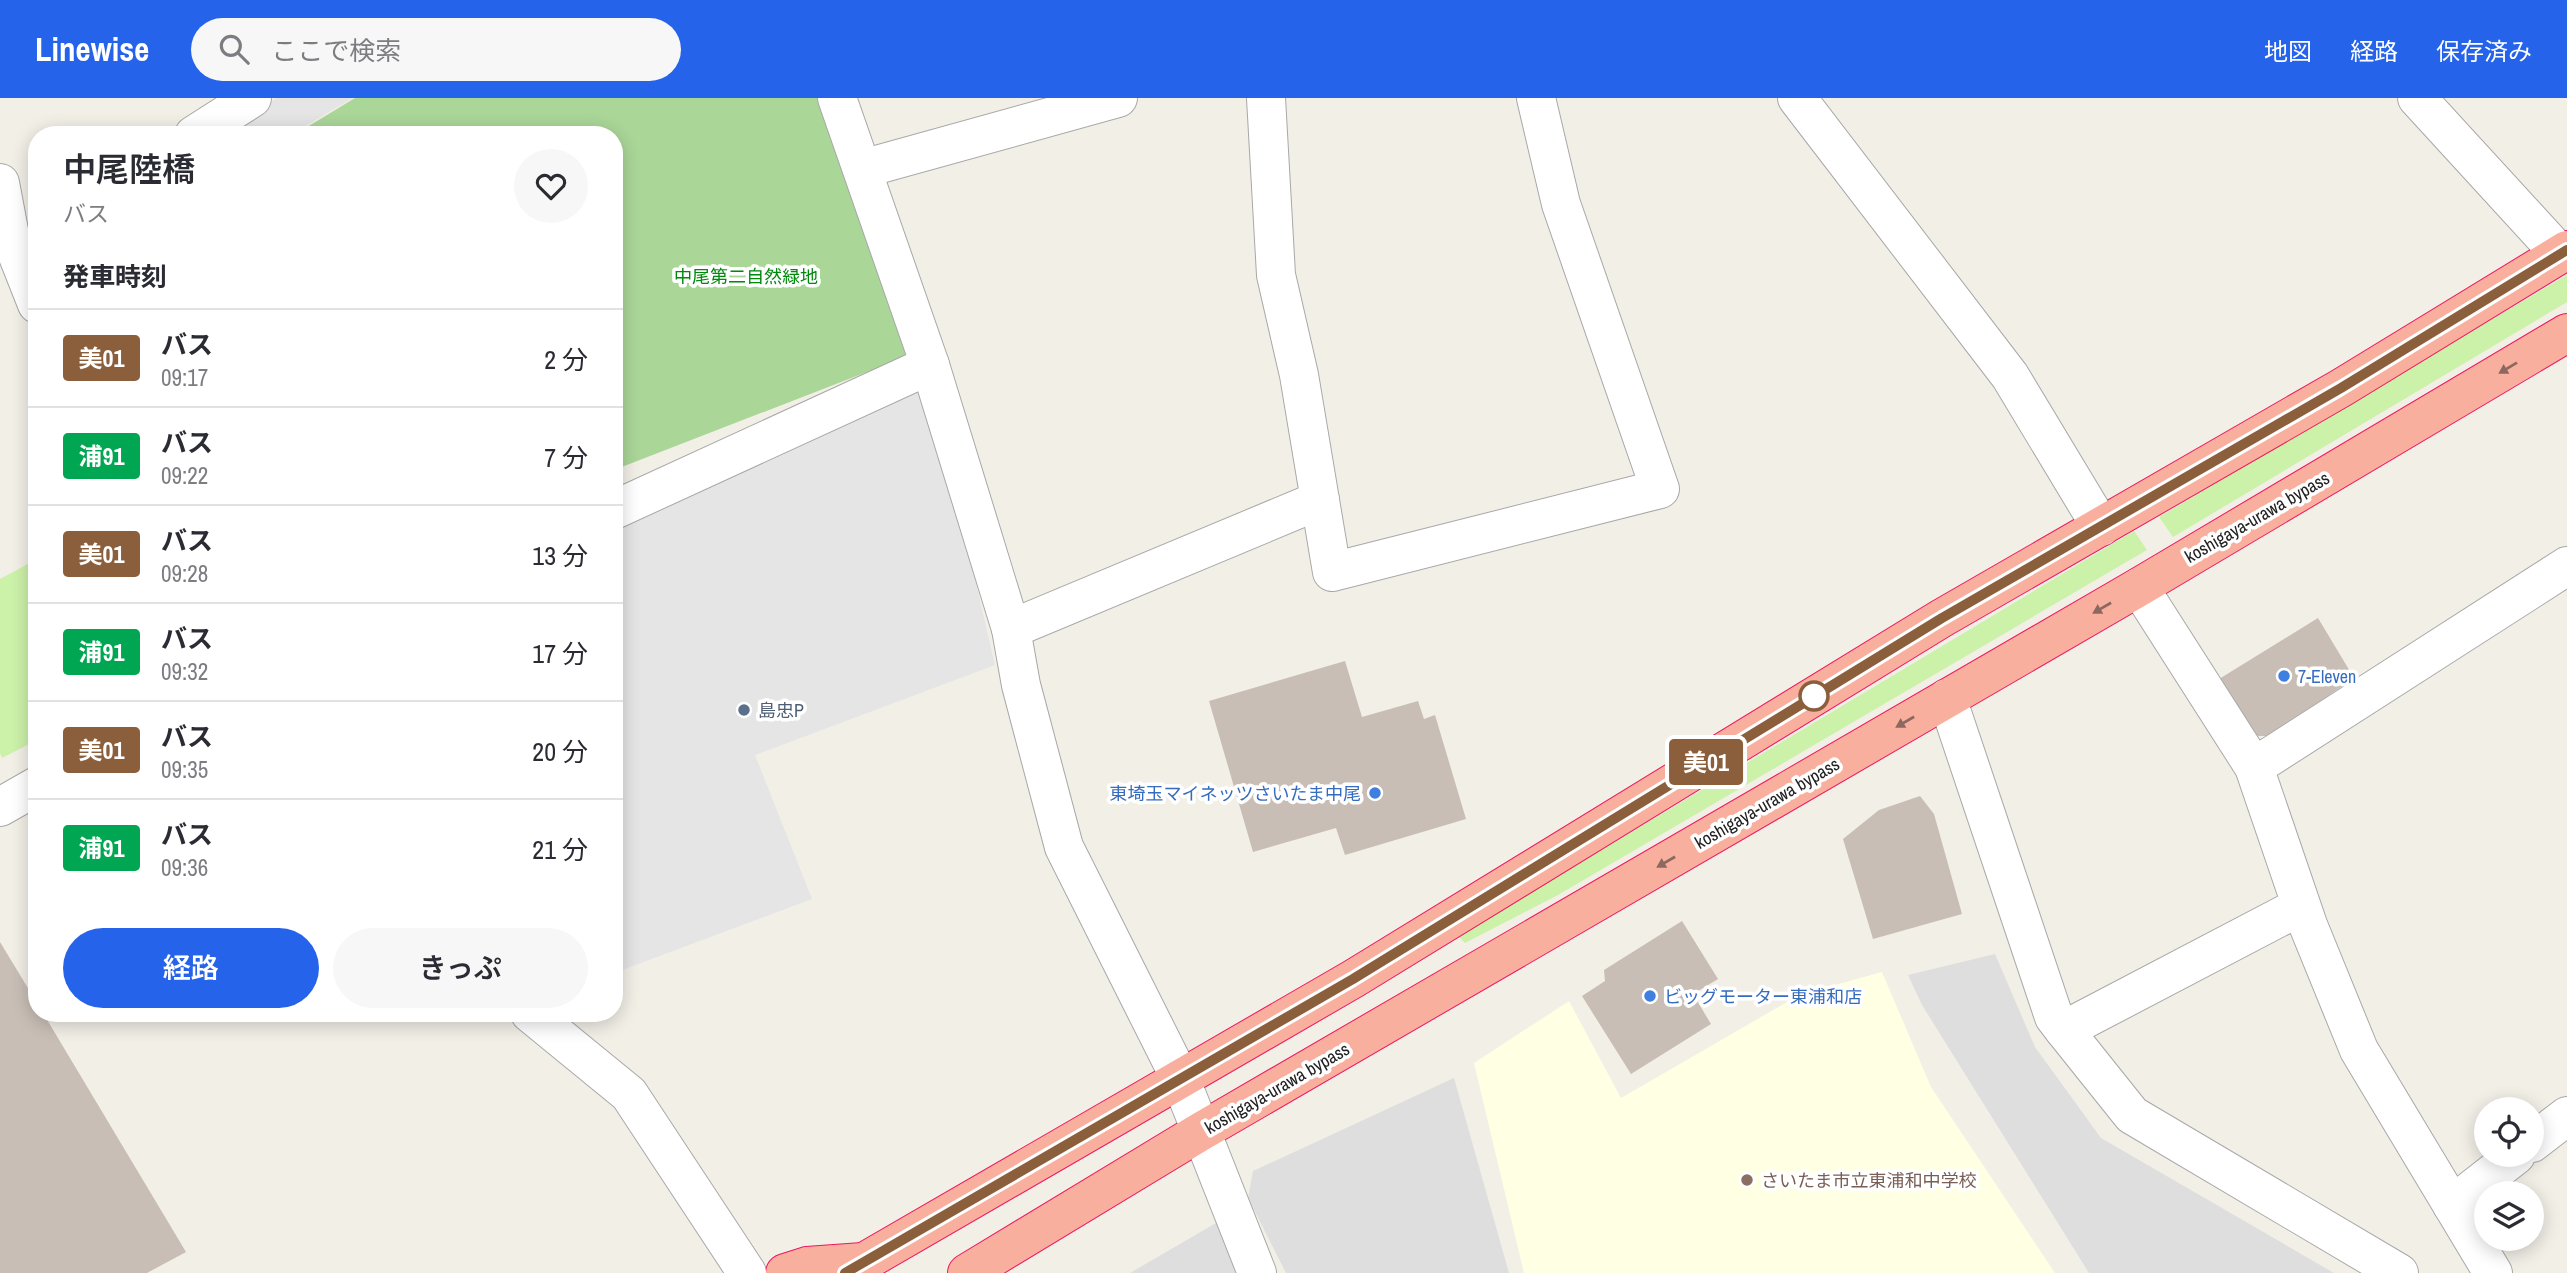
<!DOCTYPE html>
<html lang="ja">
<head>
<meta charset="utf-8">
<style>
	body { margin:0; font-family:"Archivo Narrow","Noto Sans JP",sans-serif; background:#f7f7f7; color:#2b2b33; height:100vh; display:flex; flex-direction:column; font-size:26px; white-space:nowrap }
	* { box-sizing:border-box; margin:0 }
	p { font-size:23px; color:#7c7c81 }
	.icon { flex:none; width:38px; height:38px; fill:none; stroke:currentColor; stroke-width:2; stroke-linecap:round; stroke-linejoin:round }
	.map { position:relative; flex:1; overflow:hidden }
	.side { position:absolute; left:28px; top:28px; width:595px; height:896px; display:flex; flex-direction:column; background:#fff; border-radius:28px; box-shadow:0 4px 18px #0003 }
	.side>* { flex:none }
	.badge { padding:0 14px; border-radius:5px; font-size:24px; line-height:46px }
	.fabs { position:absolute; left:2474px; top:999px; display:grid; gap:14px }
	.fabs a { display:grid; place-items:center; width:70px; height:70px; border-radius:50%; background:#fff; box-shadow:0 4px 18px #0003; font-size:35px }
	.map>.badge { position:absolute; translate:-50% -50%; box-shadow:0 0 0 4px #fff }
	h2 { padding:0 35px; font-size:26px; line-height:63px }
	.round { display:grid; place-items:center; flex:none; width:74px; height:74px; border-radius:37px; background:#f7f7f7 }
	.head { display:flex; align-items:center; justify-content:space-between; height:119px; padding:0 35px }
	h1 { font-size:33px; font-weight:600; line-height:52px }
	.action { display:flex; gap:14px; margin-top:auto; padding:14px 35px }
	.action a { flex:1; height:80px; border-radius:42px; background:#2563eb; color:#fff; font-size:28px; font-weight:600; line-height:80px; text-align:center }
	.action a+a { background:#f7f7f7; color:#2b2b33 }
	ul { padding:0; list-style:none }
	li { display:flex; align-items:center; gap:21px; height:98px; padding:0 35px; border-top:2px solid #e1e1e2 }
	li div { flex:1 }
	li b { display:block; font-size:26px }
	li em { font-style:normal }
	li .badge { min-width:77px; font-weight:700; text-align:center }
	header { display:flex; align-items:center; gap:42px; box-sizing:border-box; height:98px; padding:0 35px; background:#2563eb; color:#fff }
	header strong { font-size:33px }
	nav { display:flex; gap:38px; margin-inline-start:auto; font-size:24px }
	.search { width:490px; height:63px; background:#f7f7f7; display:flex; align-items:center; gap:18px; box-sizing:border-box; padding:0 24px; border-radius:38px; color:#7c7c81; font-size:26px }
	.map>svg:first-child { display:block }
	.residential { fill:#dfdede }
	.education { fill:#ffffe4 }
	.grass { fill:#ccf1a9 }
	.forest { fill:#aad698 }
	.parking { fill:#e5e5e5 }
	.building { fill:#c8beb6 }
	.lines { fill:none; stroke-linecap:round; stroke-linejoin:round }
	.minor-casing { stroke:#a8a8a8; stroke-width:40 }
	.trunk-casing { stroke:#ee1760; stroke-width:40 }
	.minor { stroke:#fff; stroke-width:38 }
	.trunk { stroke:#f8af9e; stroke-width:38 }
	.oneway { fill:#8c6860 }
	.line-casing { stroke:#fff; stroke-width:16 }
	.line { stroke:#8b5e3c; stroke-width:10 }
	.shop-dot { fill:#3f7fe0; stroke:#fff; stroke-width:2.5 }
	.stop-dot { fill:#fff; stroke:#8b5e3c; stroke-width:3.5 }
	.service-dot { fill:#5c6f8a; stroke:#fff; stroke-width:2.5 }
	.education-dot { fill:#8d6e63; stroke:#fff; stroke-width:2.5 }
	.labels { text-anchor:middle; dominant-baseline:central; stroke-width:7; stroke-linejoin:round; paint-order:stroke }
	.park-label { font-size:18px; fill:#01890c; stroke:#fff }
	.street-label { font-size:18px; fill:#212121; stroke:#fff }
	.shop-label { font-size:18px; fill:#366cbe; stroke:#fff; text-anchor:start }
	.service-label { font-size:18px; fill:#4e5e75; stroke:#fff; text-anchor:start }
	.education-label { font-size:18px; fill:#785e54; stroke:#fff; text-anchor:start }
</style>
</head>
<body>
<header>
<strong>Linewise</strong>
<div class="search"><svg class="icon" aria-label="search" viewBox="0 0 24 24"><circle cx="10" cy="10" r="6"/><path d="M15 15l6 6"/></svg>ここで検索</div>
<nav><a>地図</a><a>経路</a><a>保存済み</a></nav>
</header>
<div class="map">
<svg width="2567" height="1175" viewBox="0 0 2567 1175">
	<rect width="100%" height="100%" fill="#f2efe7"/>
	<g class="residential">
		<path d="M1995,856L2035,949L2101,1040L2334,1175H2089L1922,907L1908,877Z"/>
		<path d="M1454,980L1509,1175H1286L1248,1100L1253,1073Z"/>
		<path d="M1216,1125L1240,1175H1130Z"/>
	</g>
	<path class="education" d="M1882,874L1931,989L2055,1175H1524L1474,965L1569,903L1621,1000L1799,897Z"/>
	<g class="grass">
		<path d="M2567,177V204L2173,439L2159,419Z"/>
		<path d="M2134,433L2147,452L1558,797L1465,845L1458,838Z"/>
		<path d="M37,461V642L2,660L0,655V481Z"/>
	</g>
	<path class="forest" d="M355,0H823L912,243L903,260L614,372V37H294Z"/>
	<g class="parking">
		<path d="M277,0H353L290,37H216Z"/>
		<path d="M917,290L931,292L995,567L755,657L812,801L614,875V420Z"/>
	</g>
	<g class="building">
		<path d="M2318,520L2354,580L2270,638H2249L2219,581Z"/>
		<path d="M1345,563L1362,619L1418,603L1424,621L1435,617L1466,721L1345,757L1336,730L1253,754L1209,603Z"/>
		<path d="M1920,698L1934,716L1962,816L1873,841L1843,741L1879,712Z"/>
		<path d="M1682,823L1718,881L1693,896L1711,926L1631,976L1582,898L1605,883L1604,872Z"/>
		<path d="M0,844L37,905V915H43L186,1154L147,1175H0Z"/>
	</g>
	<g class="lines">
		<g class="minor-casing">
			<g id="minor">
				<path d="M837,0L930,267L1011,531L1021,587L1064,749L1180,980L1257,1175"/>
				<path d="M1266,0L1276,177L1299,277L1332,474L1660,391L1561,106L1536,0"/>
				<path d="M1797,0L2010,278L2101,429"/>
				<path d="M2417,0L2560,156"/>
				<path d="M194,37L252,0"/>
				<path d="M862,71L1118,0"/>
				<path d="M0,85L10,138L37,206"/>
				<path d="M614,412L930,267"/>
				<path d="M2139,489L2254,669L2308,827L2359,952L2493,1175"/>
				<path d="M1011,531L1320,402"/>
				<path d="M1947,600L2054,919L2064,932L2132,1017L2399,1175"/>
				<path d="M2254,669L2567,468"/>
				<path d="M0,709L37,688"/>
				<path d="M530,915L629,996L747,1175"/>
				<path d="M2064,932L2301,808"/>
				<path d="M2532,1045L2567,1018"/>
				<path d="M2452,1107L2516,1057"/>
			</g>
		</g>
		<g class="trunk-casing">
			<g id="trunk">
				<path d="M785,1175L807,1168L863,1164"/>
				<path d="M845,1175L1353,881L1942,520L2341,290L2567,152"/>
				<path d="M967,1175L1200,1034L2139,489L2567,235"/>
			</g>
		</g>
		<use href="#minor" class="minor"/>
		<use href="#trunk" class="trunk"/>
	</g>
	<defs><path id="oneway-solid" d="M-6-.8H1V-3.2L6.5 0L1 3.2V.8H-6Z" transform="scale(1.75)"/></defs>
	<g class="oneway">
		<use href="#oneway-solid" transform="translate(2508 270) rotate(149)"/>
		<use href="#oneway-solid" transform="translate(2102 510) rotate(150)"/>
		<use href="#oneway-solid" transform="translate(1905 624) rotate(150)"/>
		<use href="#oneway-solid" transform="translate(1666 764) rotate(150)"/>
	</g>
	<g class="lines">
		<g class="line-casing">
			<path id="line" d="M845,1175L1353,881L1942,520L2341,290L2567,152"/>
		</g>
		<use href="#line" class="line"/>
	</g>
	<g class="shop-dot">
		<circle cx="2284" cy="578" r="7"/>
		<circle cx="1375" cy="695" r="7"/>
		<circle cx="1650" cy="898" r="7"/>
	</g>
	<circle class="stop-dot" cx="1814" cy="598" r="14"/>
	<circle class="service-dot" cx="744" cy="612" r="7"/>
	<circle class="education-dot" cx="1747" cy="1082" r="7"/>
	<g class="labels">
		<g class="park-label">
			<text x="746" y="178">中尾第二自然緑地</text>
		</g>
		<g class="street-label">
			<text transform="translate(2257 419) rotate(-30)">koshigaya-urawa bypass</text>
			<text transform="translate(1767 705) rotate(-30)">koshigaya-urawa bypass</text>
			<text transform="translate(1277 990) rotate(-30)">koshigaya-urawa bypass</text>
		</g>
		<g class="shop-label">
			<text x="2298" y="578">7-Eleven</text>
			<text x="1361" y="695" text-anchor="end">東埼玉マイネッツさいたま中尾</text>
			<text x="1664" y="898">ビッグモーター東浦和店</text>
		</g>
		<g class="service-label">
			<text x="758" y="612">島忠P</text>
		</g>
		<g class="education-label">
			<text x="1761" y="1082">さいたま市立東浦和中学校</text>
		</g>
	</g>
</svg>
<div class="fabs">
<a><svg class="icon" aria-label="locate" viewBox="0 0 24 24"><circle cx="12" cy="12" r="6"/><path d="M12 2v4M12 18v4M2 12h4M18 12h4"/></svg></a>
<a><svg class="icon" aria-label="layers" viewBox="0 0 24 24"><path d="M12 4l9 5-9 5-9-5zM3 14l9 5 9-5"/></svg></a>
</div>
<b class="badge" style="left:1706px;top:664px;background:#8b5e3c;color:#fff">美01</b>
<section class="side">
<div class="head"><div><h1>中尾陸橋</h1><p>バス</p></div><a class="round"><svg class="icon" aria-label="heart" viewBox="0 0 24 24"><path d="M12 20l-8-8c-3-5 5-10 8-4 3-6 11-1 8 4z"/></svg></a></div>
<h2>発車時刻</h2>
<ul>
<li><span class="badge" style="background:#8b5e3c;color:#fff">美01</span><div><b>バス</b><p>09:17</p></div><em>2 分</em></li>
<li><span class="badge" style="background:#00a651;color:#fff">浦91</span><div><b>バス</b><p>09:22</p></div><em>7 分</em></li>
<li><span class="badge" style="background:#8b5e3c;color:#fff">美01</span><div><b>バス</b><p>09:28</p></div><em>13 分</em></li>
<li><span class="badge" style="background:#00a651;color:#fff">浦91</span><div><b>バス</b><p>09:32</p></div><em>17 分</em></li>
<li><span class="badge" style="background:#8b5e3c;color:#fff">美01</span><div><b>バス</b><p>09:35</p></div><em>20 分</em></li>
<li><span class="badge" style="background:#00a651;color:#fff">浦91</span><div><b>バス</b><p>09:36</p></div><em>21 分</em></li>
</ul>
<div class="action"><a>経路</a><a>きっぷ</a></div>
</section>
</div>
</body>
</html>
